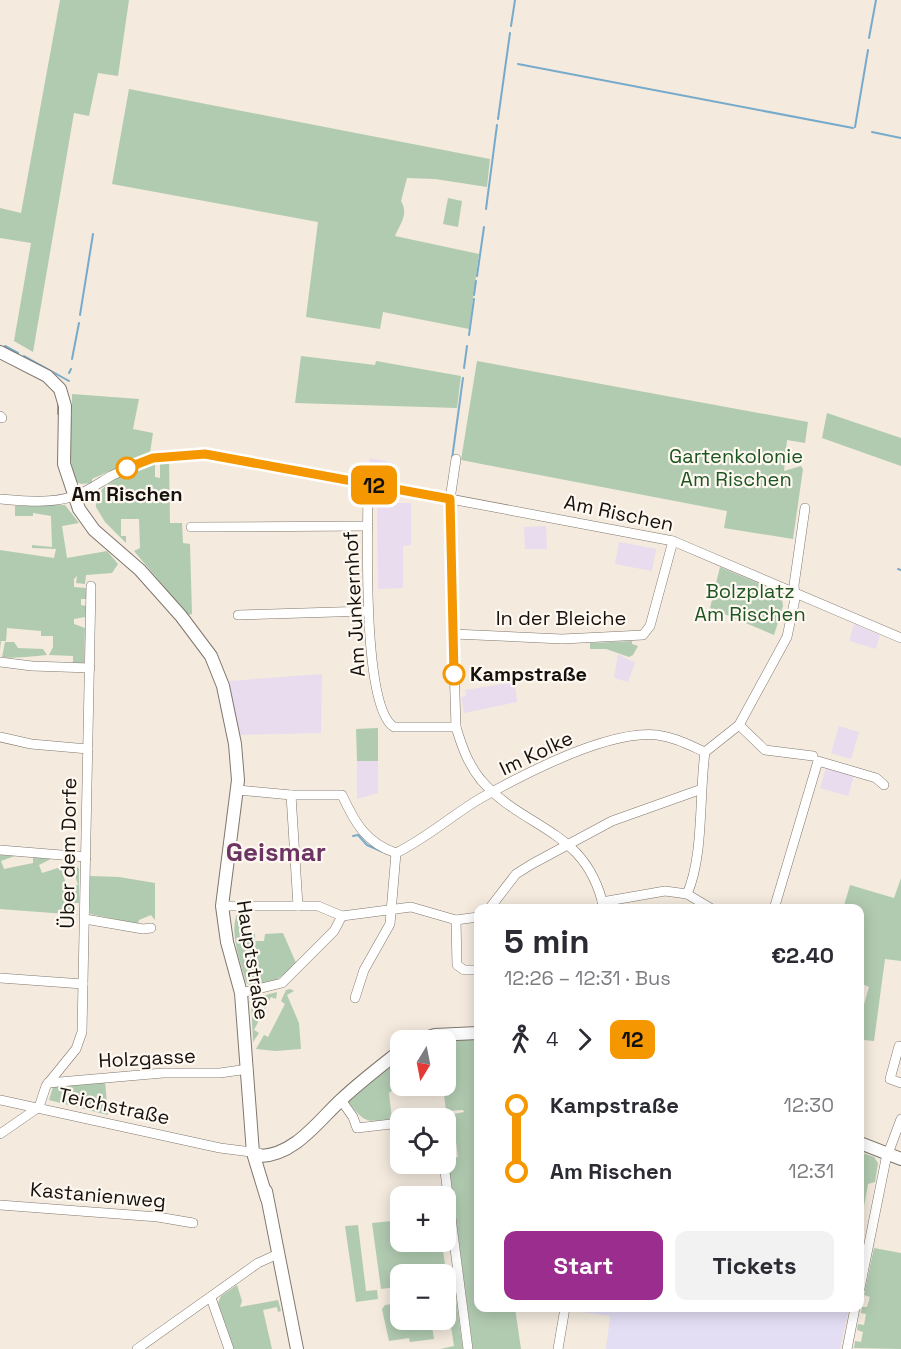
<!DOCTYPE html>
<html lang="en">
<head>
<meta charset="utf-8">
<style>
	body { margin:0; font-family:"Space Grotesk",sans-serif; background:#f2f2f3; color:#2b2b33; height:100vh; display:flex; flex-direction:column; font-size:22px; white-space:nowrap }
	* { box-sizing:border-box; margin:0 }
	p { font-size:20px; color:#7c7c81 }
	.icon { flex:none; width:33px; height:33px; fill:none; stroke:currentColor; stroke-width:2; stroke-linecap:round; stroke-linejoin:round }
	.map { position:relative; flex:1; overflow:hidden }
	.details { position:absolute; left:474px; top:904px; width:390px; height:408px; display:flex; flex-direction:column; background:#fff; border-radius:12px; box-shadow:0 3px 15px #0003 }
	.details>* { flex:none }
	.badge { padding:0 12px; border-radius:9px; font-size:21px; line-height:39px }
	.needle { width:39px; rotate:190deg }
	.fabs { position:absolute; left:390px; top:1030px; display:grid; gap:12px }
	.fabs a { display:grid; place-items:center; width:66px; height:66px; border-radius:12px; background:#fff; box-shadow:0 3px 15px #0003; font-size:30px }
	.map>.badge { position:absolute; translate:-50% -50%; box-shadow:0 0 0 3px #fff }
	.legs { display:flex; align-items:center; gap:9px; height:66px; padding:0 30px; font-size:20px }
	.legs p { margin-inline-start:auto }
	.head { display:flex; align-items:center; justify-content:space-between; height:102px; padding:0 30px }
	h1 { font-size:33px; font-weight:700; line-height:45px }
	.button { display:flex; gap:12px; margin-top:auto; padding:12px 30px }
	.button a { flex:1; height:69px; border-radius:12px; background:#9a2d8d; color:#fff; font-size:24px; font-weight:700; line-height:69px; text-align:center }
	.button a+a { background:#f2f2f3; color:#2b2b33 }
	ul { padding:0 30px; list-style:none }
	li { display:flex; align-items:center; gap:21px; height:66px; font-size:22px }
	li i { display:grid; place-items:center; width:9px; height:100%; margin:0 8px; background:currentColor }
	li i::after { content:''; width:15px; height:15px; margin:-8px; border:4px solid; border-radius:50%; background:#fff }
	li p { margin-inline-start:auto }
	li:first-child i { background:linear-gradient(#0000 50%,currentColor 0) }
	li:last-child i { background:linear-gradient(currentColor 50%,#0000 0) }
	.map>svg:first-child { display:block }
	.industrial { fill:#eadcef }
	.education { fill:#e4def4 }
	.green { fill:#b1cbb1 }
	.lines { fill:none; stroke-linecap:round; stroke-linejoin:round }
	.stream { stroke:#77abcb; stroke-width:2 }
	.street-casing { stroke:#80776d; stroke-width:10 }
	.secondary-casing { stroke:#80776d; stroke-width:14 }
	.street { stroke:#fff; stroke-width:9 }
	.secondary { stroke:#fff; stroke-width:12 }
	.line-1-casing { stroke:#fff; stroke-width:14 }
	.line-1 { stroke:#f49700; stroke-width:9 }
	.stop-1-dot { fill:#fff; stroke:#f49700; stroke-width:3 }
	.labels { text-anchor:middle; dominant-baseline:central; stroke-width:4.5; stroke-linejoin:round; paint-order:stroke }
	.park-label { font-size:20px; fill:#1c5521; stroke:#fef8f1 }
	.stop-label { font-size:20px; font-weight:bold; fill:#15120e; stroke:#fef8f1 }
	.street-label { font-size:20px; fill:#15120e; stroke:#fef8f1 }
	.district-label { font-size:26px; font-weight:bold; fill:#6b3462; stroke:#fef8f1 }
</style>
</head>
<body>
<div class="map">
<svg width="901" height="1349" viewBox="0 0 901 1349">
	<rect width="100%" height="100%" fill="#f4eade"/>
	<g class="industrial">
		<path d="M370,458L394,463L391,479L367,474Z"/>
		<path d="M377,503H411V545L403,546V588L378,589Z"/>
		<path d="M546,526L547,549H525L524,527Z"/>
		<path d="M619,542L656,549L652,571L615,564Z"/>
		<path d="M854,624L880,635L876,649L849,641Z"/>
		<path d="M618,654L635,663L628,682L614,678Z"/>
		<path d="M322,674L321,733L238,735L228,681Z"/>
		<path d="M515,682L517,702L464,713L461,697L466,696L465,690Z"/>
		<path d="M839,726L859,732L851,759L831,753Z"/>
		<path d="M357,761H378V793L357,799Z"/>
		<path d="M826,768L854,776L848,796L820,788Z"/>
	</g>
	<path class="education" d="M575,1308H849L840,1349H606L610,1316L574,1311Z"/>
	<g class="green">
		<path d="M60,0H129L118,76L98,73L89,116L74,113L33,352L14,341L31,243L0,238V208L21,213Z"/>
		<path d="M129,89L490,159L487,187L435,179L407,178L401,201C409,214 400,224 395,236L479,254L469,329L383,312L380,329L306,317L318,222L112,184Z"/>
		<path d="M448,198L462,201L458,227L443,224Z"/>
		<path d="M301,356L375,365L376,361L461,376L457,408L295,403Z"/>
		<path d="M477,361L808,422L805,443L787,440L784,471L801,466L803,469L793,539L724,528L727,511L461,460Z"/>
		<path d="M72,394L139,399L133,429L153,433L150,453L92,479V483L81,484L72,479L69,417H72Z"/>
		<path d="M827,413L901,438V466L822,438Z"/>
		<path d="M169,460L170,523H182L183,543L190,544L192,614L188,615L134,551L140,548L139,519H121V536H126V543L105,522L96,507C94,481 135,470 155,463V477L160,478V462Z"/>
		<path d="M65,505L79,523L62,526L67,558L107,551L118,564L112,573L86,575L85,584L76,583L77,576L74,579V587L86,588V599H81V605L86,606L85,617L74,619V624L85,628L84,664H73V656L49,655L53,647V636H41V631L7,628L6,641H1L0,650V550L54,558L56,549L32,548V545L52,547L51,516L33,513V516H15V506Z"/>
		<path d="M720,567L781,593L783,606L774,635L710,608Z"/>
		<path d="M632,641V644L638,646L633,655L629,657L606,649H590V643Z"/>
		<path d="M5,642H14L18,648L43,649L47,655C36,656 13,659 2,657Z"/>
		<path d="M378,728V761H357L356,729Z"/>
		<path d="M0,855L15,856L1,861L4,869L33,863V857L51,859L39,865L42,873L61,867L67,888L78,885L71,862L65,860L74,862L79,869V903H74L73,913L79,915L0,909Z"/>
		<path d="M90,876L119,877L155,883V920L151,915L139,920L138,924L90,914Z"/>
		<path d="M901,878V961L885,959L874,1041L863,1040L860,1051V1018L869,987L860,983V955L864,939L860,937V909H843L850,885L894,898Z"/>
		<path d="M238,912L241,932L255,934V941H264L265,934L283,933L297,965L276,980L252,986L246,983C241,963 228,931 238,912Z"/>
		<path d="M290,989L294,991L287,995L299,1023L301,1049L275,1051L256,1049L264,1035L268,1037L285,1004L281,1001L286,990Z"/>
		<path d="M277,992L276,999L271,997L254,1030L259,1033L253,1042L251,999Z"/>
		<path d="M478,1037V1308H515L521,1349H473L448,1159L458,1157L453,1119H443V1116L464,1112L463,1110L446,1111L443,1086H446V1041H426Z"/>
		<path d="M400,1055V1084L389,1093L392,1119C367,1122 366,1124 349,1103V1099Z"/>
		<path d="M105,1081L108,1115L49,1100L53,1087Z"/>
		<path d="M860,1152L874,1157L878,1163L875,1182L868,1184L860,1229Z"/>
		<path d="M392,1221L396,1249L442,1243L450,1301L456,1300L463,1349H440L454,1346L446,1294V1275H400V1284H397V1287L381,1289L372,1223Z"/>
		<path d="M358,1225L366,1291L377,1290L378,1299L356,1302L345,1226Z"/>
		<path d="M874,1248L901,1253V1349L854,1348L855,1341L861,1342L863,1332L857,1330L858,1324L864,1325L866,1314L861,1313L862,1307H867L870,1297L864,1295Z"/>
		<path d="M237,1285L242,1301L240,1307L278,1300L281,1311L278,1312L277,1307L263,1310L272,1349H234L218,1303L221,1296Z"/>
		<path d="M400,1303V1320H431L434,1339L410,1342L409,1338L389,1341L382,1309L385,1305Z"/>
	</g>
	<g class="lines">
		<g class="stream">
			<path d="M511,26L515,0"/>
			<path d="M869,38L876,0"/>
			<path d="M518,64L853,128"/>
			<path d="M498,119L510,33"/>
			<path d="M855,127L868,50"/>
			<path d="M872,132L901,138"/>
			<path d="M486,209L497,125"/>
			<path d="M477,276L484,227"/>
			<path d="M474,295L476,281"/>
			<path d="M80,315L93,234"/>
			<path d="M469,335L474,299"/>
			<path d="M5,346L18,353"/>
			<path d="M24,356L69,381"/>
			<path d="M72,359L79,323"/>
			<path d="M464,368L467,346"/>
			<path d="M69,373L71,369"/>
			<path d="M58,402V414"/>
			<path d="M452,459L463,378"/>
			<path d="M898,569L901,570"/>
			<path d="M353,836L358,835L367,845L383,852"/>
		</g>
		<g class="street-casing">
			<g id="street">
				<path d="M0,416L2,418"/>
				<path d="M456,459L449,506L456,727C462,747 468,764 481,780C525,831 587,828 604,909"/>
				<path d="M368,484C368,525 361,707 394,727H456"/>
				<path d="M0,499C23,501 52,504 74,496C87,492 99,483 111,476C148,457 181,451 223,456L673,541L901,638"/>
				<path d="M191,527L368,526"/>
				<path d="M238,615L368,611"/>
				<path d="M453,634L562,639L643,635L650,626L673,541"/>
				<path d="M0,662L32,666L90,668"/>
				<path d="M739,725L765,750L813,756"/>
				<path d="M0,737L31,744L88,749"/>
				<path d="M705,752L739,725L787,637L795,599L794,585L805,508"/>
				<path d="M238,790L291,795H342C355,823 366,843 396,853C427,838 452,815 481,798C524,774 608,730 657,735C674,737 689,745 705,752"/>
				<path d="M291,795L298,906"/>
				<path d="M0,850L86,857"/>
				<path d="M687,894L712,909"/>
				<path d="M602,902L665,891L687,894C704,856 699,795 705,752"/>
				<path d="M222,906H318L342,916L411,907L456,920L478,917"/>
				<path d="M489,909L516,874L532,864L612,821L699,790"/>
				<path d="M774,909L818,761L876,778L884,785"/>
				<path d="M85,919L143,929L151,928"/>
				<path d="M456,920L457,965L464,970H478"/>
				<path d="M0,978L83,984"/>
				<path d="M241,993L282,983L334,931L342,916"/>
				<path d="M355,998L364,970L390,924L396,853"/>
				<path d="M899,1046L890,1079L901,1083"/>
				<path d="M48,1083L163,1073H220L248,1069"/>
				<path d="M0,1100L220,1148L259,1153"/>
				<path d="M341,1100L353,1117L357,1128L400,1123"/>
				<path d="M39,1107L46,1086L76,1049L82,1032L91,586"/>
				<path d="M428,1119H438"/>
				<path d="M0,1134L39,1107"/>
				<path d="M444,1164L468,1349"/>
				<path d="M0,1205L158,1217L193,1223"/>
				<path d="M860,1288L886,1159L901,1119"/>
				<path d="M211,1298L229,1349"/>
				<path d="M137,1349L258,1263L278,1254"/>
				<path d="M558,1349L565,1308"/>
				<path d="M847,1349L855,1308"/>
			</g>
		</g>
		<g class="secondary-casing">
			<g id="secondary">
				<path d="M0,352L47,376L60,389L65,406L64,464L79,509L94,530L140,570L181,616L211,656L223,686L235,744L238,780L222,906L227,942L241,993L253,1153L267,1199"/>
				<path d="M416,1041L435,1035L478,1033"/>
				<path d="M860,1143L901,1159"/>
				<path d="M260,1156C295,1155 318,1121 342,1099C360,1082 381,1066 400,1051"/>
				<path d="M266,1191L297,1349"/>
			</g>
		</g>
		<use href="#street" class="street"/>
		<use href="#secondary" class="secondary"/>
	</g>
	<g class="lines">
		<g class="line-1-casing">
			<path id="line-1" d="M127,468L153,458L205,454L450,499L454,674"/>
		</g>
		<use href="#line-1" class="line-1"/>
	</g>
	<g class="stop-1-dot">
		<circle cx="127" cy="468" r="10"/>
		<circle cx="454" cy="674" r="10"/>
	</g>
	<g class="labels">
		<g class="park-label">
			<text x="736" y="456">Gartenkolonie<tspan x="736" dy="23">Am Rischen</tspan></text>
			<text x="750" y="591">Bolzplatz<tspan x="750" dy="23">Am Rischen</tspan></text>
		</g>
		<g class="stop-label">
			<text x="127" y="494">Am Rischen</text>
			<text x="470" y="674" text-anchor="start">Kampstraße</text>
		</g>
		<g class="street-label">
			<text transform="translate(619 513) rotate(12)">Am Rischen</text>
			<text transform="translate(354 604) rotate(-93)">Am Junkernhof</text>
			<text x="561" y="618">In der Bleiche</text>
			<text transform="translate(536 753) rotate(-25)">Im Kolke</text>
			<text transform="translate(68 853) rotate(-89)">Über dem Dorfe</text>
			<text transform="translate(253 960) rotate(81)">Hauptstraße</text>
			<text transform="translate(147 1058) rotate(-3)">Holzgasse</text>
			<text transform="translate(114 1106) rotate(12)">Teichstraße</text>
			<text transform="translate(98 1195) rotate(5)">Kastanienweg</text>
		</g>
		<g class="district-label">
			<text x="276" y="852">Geismar</text>
		</g>
	</g>
</svg>
<div class="fabs">
<a><svg class="needle" viewBox="-14 -14 28 28"><path d="M0-13l5 13h-10z" fill="#e53935"/><path d="M0 13l5-13h-10z" fill="#7c7c81"/></svg></a>
<a><svg class="icon" aria-label="locate" viewBox="0 0 24 24"><circle cx="12" cy="12" r="6"/><path d="M12 2v4M12 18v4M2 12h4M18 12h4"/></svg></a>
<a>+</a>
<a>−</a>
</div>
<b class="badge" style="left:374px;top:485px;background:#f49700;color:#111">12</b>
<section class="details">
<div class="head"><div><h1>5 min</h1><p>12:26 – 12:31 · Bus</p></div><b>€2.40</b></div>
<div class="legs"><svg class="icon" aria-label="walk" viewBox="0 0 24 24"><circle cx="13" cy="4" r="2"/><path d="M13 8l-2 6 4 7M11 14l-3 7M7 12l3-4h3l4 4"/></svg>4<svg class="icon" aria-label="forward" viewBox="0 0 24 24"><path d="M9 5l7 7-7 7"/></svg><b class="badge" style="background:#f49700;color:#111">12</b></div>
<ul>
<li><i style="color:#f49700"></i><b>Kampstraße</b><p>12:30</p></li>
<li><i style="color:#f49700"></i><b>Am Rischen</b><p>12:31</p></li>
</ul>
<div class="button"><a>Start</a><a>Tickets</a></div>
</section>
</div>
</body>
</html>
